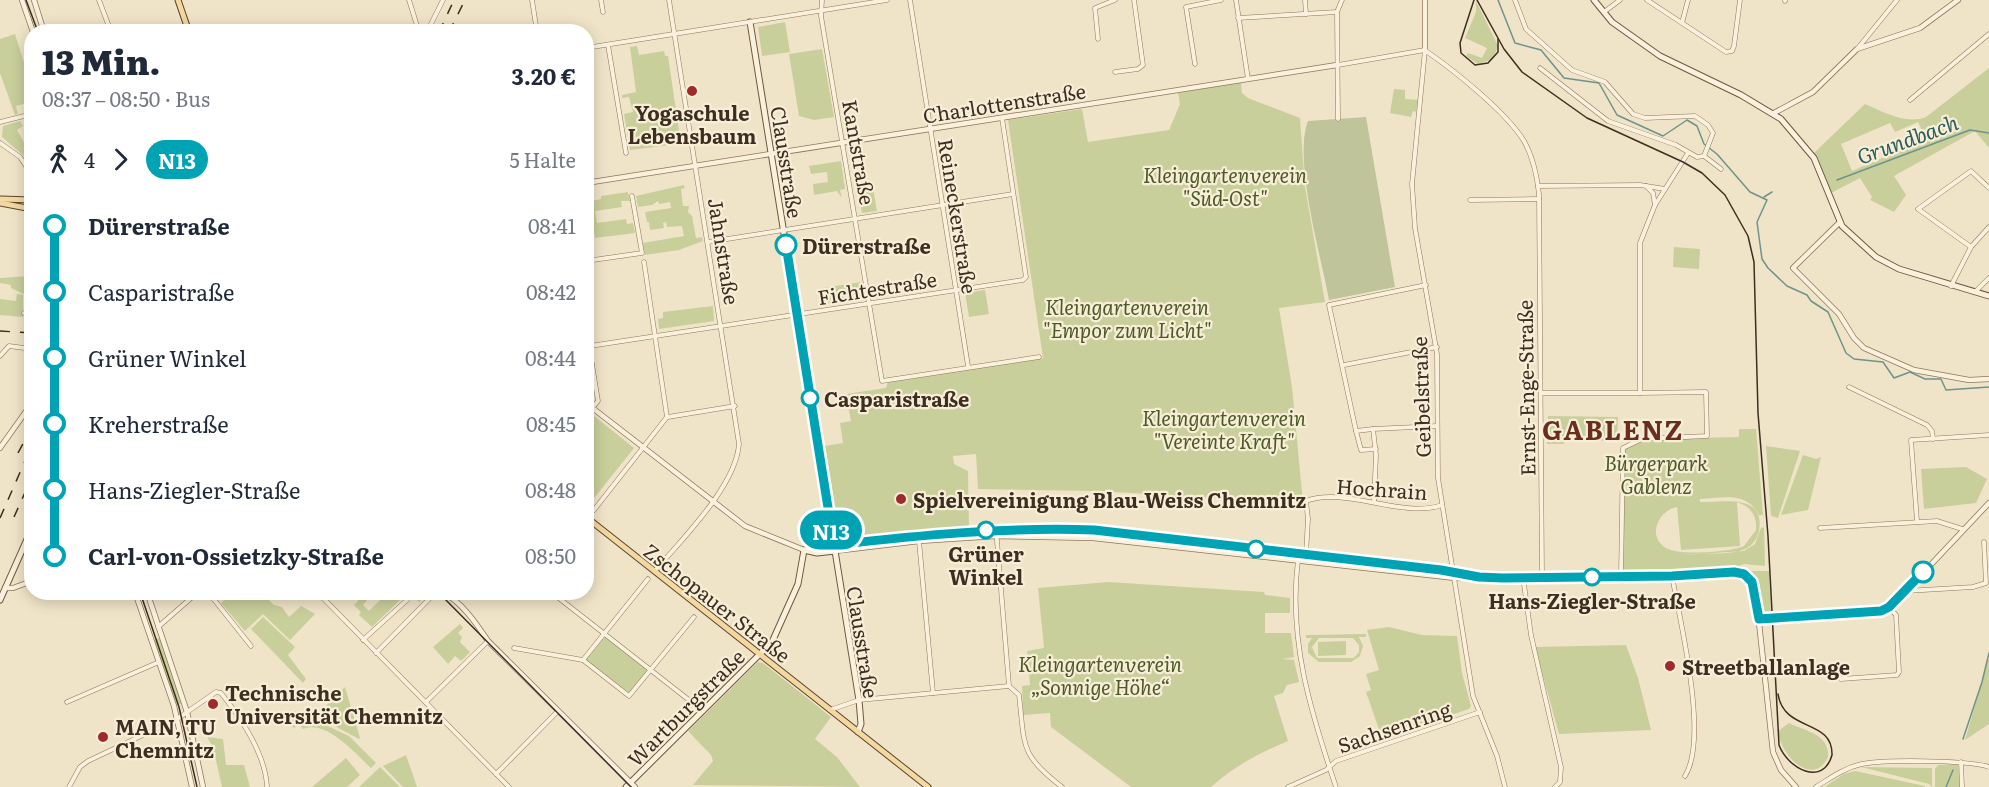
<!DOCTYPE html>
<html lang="de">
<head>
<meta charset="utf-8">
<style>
	body { margin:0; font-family:Literata,serif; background:#f2f2f3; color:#1f2937; height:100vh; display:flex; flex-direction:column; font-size:22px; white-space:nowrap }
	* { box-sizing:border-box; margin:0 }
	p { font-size:20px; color:#747a83 }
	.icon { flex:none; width:33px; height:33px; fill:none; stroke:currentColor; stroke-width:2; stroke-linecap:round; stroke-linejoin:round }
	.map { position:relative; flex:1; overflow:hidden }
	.sheet { position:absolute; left:24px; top:24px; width:570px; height:576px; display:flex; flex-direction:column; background:#fff; border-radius:24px; box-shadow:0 3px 15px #0003 }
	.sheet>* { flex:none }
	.badge { padding:0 12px; border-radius:20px; font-size:21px; line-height:39px }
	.map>.badge { position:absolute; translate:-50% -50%; box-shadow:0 0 0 3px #fff }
	.legs { display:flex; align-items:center; gap:9px; height:66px; padding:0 18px; font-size:20px }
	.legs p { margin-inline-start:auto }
	.head { display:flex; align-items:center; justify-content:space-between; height:102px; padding:0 18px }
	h1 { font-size:33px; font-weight:800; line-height:45px }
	ul { padding:0 18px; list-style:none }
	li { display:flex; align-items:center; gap:21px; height:66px; font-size:22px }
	li i { display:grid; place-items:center; width:9px; height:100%; margin:0 8px; background:currentColor }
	li i::after { content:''; width:15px; height:15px; margin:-8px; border:4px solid; border-radius:50%; background:#fff }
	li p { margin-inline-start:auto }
	li:first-child i { background:linear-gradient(#0000 50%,currentColor 0) }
	li:last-child i { background:linear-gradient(currentColor 50%,#0000 0) }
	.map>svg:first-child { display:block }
	.green { fill:#c9cf9b; fill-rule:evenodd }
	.cemetery { fill:#bfc49a }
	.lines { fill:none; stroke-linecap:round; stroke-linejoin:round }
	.stream { stroke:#6f938a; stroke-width:1.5 }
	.minor-casing { stroke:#8d765c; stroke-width:5 }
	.tertiary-casing { stroke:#8d765c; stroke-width:6 }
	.secondary-casing { stroke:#6f573f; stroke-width:7 }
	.primary-casing { stroke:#5b4430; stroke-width:7 }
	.minor { stroke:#faf1dc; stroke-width:4 }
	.tertiary { stroke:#faf1dc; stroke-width:4.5 }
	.secondary { stroke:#faf1dc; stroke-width:5 }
	.primary { stroke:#f3d9a0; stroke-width:5 }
	.tram { stroke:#3d2e20; stroke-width:1.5 }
	.rail { stroke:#3d2e20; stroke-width:1.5; stroke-dasharray:10 10; stroke-linecap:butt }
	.line-1-casing { stroke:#fff; stroke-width:14 }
	.line-1 { stroke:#00a3b4; stroke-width:9 }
	.poi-dot { fill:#9e2a2b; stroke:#f7eed8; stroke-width:2 }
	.stop-1-dot { fill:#fff; stroke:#00a3b4; stroke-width:3 }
	.labels { text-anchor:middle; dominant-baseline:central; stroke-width:4.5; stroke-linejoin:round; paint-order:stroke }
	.street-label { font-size:20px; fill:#3d2e20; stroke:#f7eed8 }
	.poi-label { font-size:20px; font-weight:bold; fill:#3d2e20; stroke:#f7eed8; text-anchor:start }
	.park-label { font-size:20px; font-style:italic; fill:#4d5a26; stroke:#f7eed8 }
	.stop-label { font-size:20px; font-weight:bold; fill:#3d2e20; stroke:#f7eed8; text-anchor:start }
	.water-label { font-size:21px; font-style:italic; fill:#2f5d5a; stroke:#f7eed8 }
	.district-label { font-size:26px; font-weight:bold; letter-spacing:1.5px; fill:#6b2e1e; stroke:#f7eed8 }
</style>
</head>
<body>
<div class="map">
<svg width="1989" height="787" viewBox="0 0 1989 787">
	<rect width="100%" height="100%" fill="#f0e4c8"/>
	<g class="green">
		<path d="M1476,1L1498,46L1493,59L1478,64L1466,56L1468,53L1482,58L1487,48L1465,38L1476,12Z"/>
		<path d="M785,22L790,52L762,56L758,27Z"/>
		<path d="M15,34L31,85V102L16,106L18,114L15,115L0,73V39Z"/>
		<path d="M637,46L639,55L664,51L665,56H668L680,137L687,136L688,143L630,150L624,114L633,112L629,97L622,98V95L636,92L630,47Z"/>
		<path d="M822,49L834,117L814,120L799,116L789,54Z"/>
		<path d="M1989,68V148L1975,131L1894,176L1906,195L1894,212L1870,200L1872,197L1860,178L1829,194L1814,153L1865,104C1884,112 1906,125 1926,117ZM1918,122L1926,139L1852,171L1841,144L1890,123L1895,132Z"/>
		<path d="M1241,82L1242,93L1248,98L1300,118L1305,187L1325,302L1279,308L1292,387L1303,503L1096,491L978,489L976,454L953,456L954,464L968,471L969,528L847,540L840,535L825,446L843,443L840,423L851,421L846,394L886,388L888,382L1043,358L1008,120L1082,109L1088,142L1169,130L1180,104L1178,93Z"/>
		<path d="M1394,89L1405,90V99L1418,100L1416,112L1413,111L1411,117L1390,113Z"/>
		<path d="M20,121L23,126L17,130L31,155V162L2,137L3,126Z"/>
		<path d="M841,161L845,189L840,190L842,198L837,191L814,195L813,184L828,182L827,172L811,174L809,166Z"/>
		<path d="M684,185L685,188L681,189L683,206H689L688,212L692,216L696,238L702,237L703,241L679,250L645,255L643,243L684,236L682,226L667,227L666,222L663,223L664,228L650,230L649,222H647L645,212L671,208L670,202L659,204L658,201L652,205L638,207L636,196Z"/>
		<path d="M873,188L877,211L862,213L857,190Z"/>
		<path d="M628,192L630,201H621L622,207L595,211L597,223L626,219L627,224L633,223L635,233L595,238L593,226H589L587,202L601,199V196Z"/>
		<path d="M1674,247L1700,249L1699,269L1673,267Z"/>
		<path d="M29,269H31V279L28,280L26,309L24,294L11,288V285L0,283V278L29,276Z"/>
		<path d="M861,282L862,298L824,304L822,288Z"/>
		<path d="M985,290L989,314L969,317L965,293Z"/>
		<path d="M17,294L23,295V317L0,315V299L16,301Z"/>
		<path d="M713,306L714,321L659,329L658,319L663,318V312Z"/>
		<path d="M593,415L634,448L587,507V424Z"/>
		<path d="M1548,416L1618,417L1617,442C1600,442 1584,436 1566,436L1564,444H1547Z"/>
		<path d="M1739,429H1756L1763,515H1759C1747,491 1722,498 1700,499V502C1721,503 1766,492 1759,531C1757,539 1753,545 1745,549C1728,556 1704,552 1685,555L1744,551L1755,544L1761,528L1764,527L1765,566L1744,564L1734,568L1658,571L1656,576L1621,577L1623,448L1642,439L1739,437ZM1737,502C1751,507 1757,515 1756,530L1744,546C1731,552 1678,556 1666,548C1646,536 1659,510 1677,507L1681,550L1740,546Z"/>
		<path d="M1766,446L1800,451L1778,518L1771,516Z"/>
		<path d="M1803,455L1816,459L1821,457L1808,510L1781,515Z"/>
		<path d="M1966,467L1987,479L1976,503L1924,509L1921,469Z"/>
		<path d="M1749,571H1769L1771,615L1762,610L1759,590Z"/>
		<path d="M1108,582L1264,592L1265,595L1290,598V613H1265V633H1291L1294,657L1283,659L1294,660L1299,682L1287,685L1283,693L1274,696L1288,741C1260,753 1234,766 1211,787H1131L1051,727L1050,713L1023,715L1022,686L1030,685L1027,651L1044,648L1038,588Z"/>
		<path d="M232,592L262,593L274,605L282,607L289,617L301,606L315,614L290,640L263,614L245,631L221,603Z"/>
		<path d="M387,593L428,592V593L419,602L413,596L406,594L372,627L359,615L361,612L354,605L358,601L357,599L365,596L368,599L363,605L369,611Z"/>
		<path d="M263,617L295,647L288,655L306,679L303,683L251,629Z"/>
		<path d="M460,624L463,628L458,633L462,637L460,642L470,652L461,661L455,656L448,664L433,647Z"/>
		<path d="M1389,627L1422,635L1457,636L1462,673L1471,706L1469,709L1382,738L1366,692L1371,690L1366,674L1379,670L1367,630Z"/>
		<path d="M1366,634V637H1359L1363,646L1360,656L1351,662H1319L1308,653V644L1312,638H1306V635ZM1319,638H1353L1359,645V652L1354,658H1317L1312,647Z"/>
		<path d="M605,637L649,671L630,693L586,660Z"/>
		<path d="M160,638L183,703L175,706L153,640Z"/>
		<path d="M1346,641V655L1318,656V642Z"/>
		<path d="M1626,645L1638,678L1651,730L1559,734L1535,647Z"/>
		<path d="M1989,657V724L1965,740Z"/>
		<path d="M758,662L763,663L831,717L815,739L837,757L860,787L693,785L713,761L711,755L688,731Z"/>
		<path d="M345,687L360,738L359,739L316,716Z"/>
		<path d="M295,711L349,736L376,763L371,768C356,754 326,719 303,729L299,724L294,728L285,719Z"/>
		<path d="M1789,723C1805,731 1830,734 1828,757C1814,787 1781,758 1778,731Z"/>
		<path d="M207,737L223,739L226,765H244L250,787H222L213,747Z"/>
		<path d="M406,755L417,787H403L383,766Z"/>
		<path d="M346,758L360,775L347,787H312Z"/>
		<path d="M1958,764L1960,787H1935V769L1938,765Z"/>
		<path d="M380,767L400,787H359Z"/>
		<path d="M1861,767L1932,768V787L1929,784Z"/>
		<path d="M1855,771L1925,786V787H1824L1844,774Z"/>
	</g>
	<path class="cemetery" d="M1366,117L1395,287L1329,300C1321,256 1293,160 1308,121Z"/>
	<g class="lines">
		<g class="stream">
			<path d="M1498,0L1515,43L1541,50L1564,78L1599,83L1617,115L1663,136L1687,120L1697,126L1704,144L1717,154L1750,192L1767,200L1757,222L1762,259L1768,268L1787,286L1807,295L1811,301L1828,312L1846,353L1854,359L1883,362L1894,378L1910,372L1925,379H1941L1946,390L1989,387"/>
			<path d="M1837,180L1970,130L1989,133"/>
			<path d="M1764,197L1772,192"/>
			<path d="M1963,739L1982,682L1989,653"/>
			<path d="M1946,787L1953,770"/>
		</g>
		<g class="minor-casing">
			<g id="minor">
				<path d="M99,0L111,32"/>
				<path d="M409,0L419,32"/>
				<path d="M532,0L537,32"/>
				<path d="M601,0L603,12"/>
				<path d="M822,0L821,16L882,381L1039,357"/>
				<path d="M910,0L968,366"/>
				<path d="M1236,0L1248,79"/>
				<path d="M1305,0L1306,14"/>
				<path d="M1515,0L1526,29L1572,70L1605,82L1633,114L1645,118L1695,116L1708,125L1713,133L1704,156"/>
				<path d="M1647,0L1726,52L1732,51L1734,46L1740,0"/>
				<path d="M1785,1V0"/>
				<path d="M1604,12L1620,0"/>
				<path d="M1238,18L1337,12"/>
				<path d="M1682,23L1688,0"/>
				<path d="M427,32L443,0"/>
				<path d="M1098,39L1095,8L1115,0"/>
				<path d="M608,45L626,153"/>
				<path d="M586,48L887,0"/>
				<path d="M1858,48L1897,0"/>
				<path d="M1425,50L1412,184L1415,228L1437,354L1438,478L1473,696L1497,756L1505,787"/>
				<path d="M1426,51C1455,71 1506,112 1524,141C1533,157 1537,176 1539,194L1542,577"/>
				<path d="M1195,64L1186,7L1221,0"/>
				<path d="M1338,65L1425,50"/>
				<path d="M1540,68L1608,121L1676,145L1697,157L1704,156L1721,169"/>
				<path d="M1115,72L1138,69L1143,65L1134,0"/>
				<path d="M1910,100L1989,34"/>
				<path d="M1338,119L1337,12L1342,0"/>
				<path d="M0,122L32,114"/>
				<path d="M0,143L20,157L32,175"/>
				<path d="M1538,186L1640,185L1665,189"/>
				<path d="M1646,186L1653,193L1655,205"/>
				<path d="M1470,200L1539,199"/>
				<path d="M708,242L1013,194"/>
				<path d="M1971,247L1918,209L1971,171L1989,188"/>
				<path d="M586,261L642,253L632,196"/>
				<path d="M1951,286L1971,247L1989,227"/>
				<path d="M1975,292L1989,278"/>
				<path d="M24,313H32"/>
				<path d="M586,327L598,401L586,415"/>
				<path d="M590,346L1023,280L1026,277L1002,118"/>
				<path d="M0,356L9,346L32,349"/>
				<path d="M1344,365L1437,347"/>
				<path d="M1849,387L1927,425L1932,431L1933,439"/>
				<path d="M1541,393H1640"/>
				<path d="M668,417L735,406"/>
				<path d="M1373,429L1437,426"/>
				<path d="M1356,431L1329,305L1426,285"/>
				<path d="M1374,502L1376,455L1373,429L1356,431L1361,450L1376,449"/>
				<path d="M594,510L667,417L644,262"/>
				<path d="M1917,521L1911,440L1989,435"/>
				<path d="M1820,528L1937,521L1962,529"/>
				<path d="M996,529L1009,686"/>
				<path d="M919,541L933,693"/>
				<path d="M655,571C682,539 736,486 739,444L669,0"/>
				<path d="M1672,576C1680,621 1709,738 1685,776"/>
				<path d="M1523,577L1531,635L1561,767L1560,782L1555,787"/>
				<path d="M1621,577L1623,448L1642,439L1707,436L1706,392L1640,393V243L1655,205L1688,153"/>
				<path d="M1906,591L1973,587L1986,583L1984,542"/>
				<path d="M208,592L251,646"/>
				<path d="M317,592L509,787"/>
				<path d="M551,592L703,711"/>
				<path d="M158,627L198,592"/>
				<path d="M363,640L407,600"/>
				<path d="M514,648L583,660L629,696L694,617"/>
				<path d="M376,653L436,592"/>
				<path d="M583,660L648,579"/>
				<path d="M1841,679L1897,675L1899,672L1896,615L1889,607"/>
				<path d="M1009,686L1019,695C1025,746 1019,754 1062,787"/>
				<path d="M67,702L159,662"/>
				<path d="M426,702L488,641"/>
				<path d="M830,710L859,700L1009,686"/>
				<path d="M1961,762L1962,787"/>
				<path d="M496,774L558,711"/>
				<path d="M69,787L80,767L88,761L177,719L216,692L221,693C241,718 265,754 267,786"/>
				<path d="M1288,787L1326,770L1336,761L1480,712"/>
				<path d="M1336,787C1311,713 1288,640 1298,560L1306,554L1308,519L1306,501C1344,486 1403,519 1442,505"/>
				<path d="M1816,787C1829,779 1842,769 1858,765C1879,759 1968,760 1989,767"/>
			</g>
		</g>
		<g class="tertiary-casing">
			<g id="tertiary">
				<path d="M22,0L33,32"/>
				<path d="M34,0L44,32"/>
				<path d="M1425,0V50"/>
				<path d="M1774,113L1813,92L1857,49L1920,28L1958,0"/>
				<path d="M586,183L1337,65"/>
				<path d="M1840,222L1793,268L1839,314L1854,338L1864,348L1914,370L1969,380L1989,379"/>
				<path d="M586,403L745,526L804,550"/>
				<path d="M0,448L32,403"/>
				<path d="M834,545L989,530H1094L1470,575"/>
				<path d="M835,551L919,541L996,536L1093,538L1455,578L1672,576L1738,572L1750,579L1756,595L1773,752L1781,770L1796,787"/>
				<path d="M5,588H13L32,581"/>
				<path d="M135,592L174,706L192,787"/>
				<path d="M147,592L187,712L203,787"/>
				<path d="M442,592C461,601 476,623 488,641L635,787"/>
				<path d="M1759,619L1886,609L1906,591L1989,503"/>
			</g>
		</g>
		<g class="secondary-casing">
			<g id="secondary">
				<path d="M1594,0L1612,22L1660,56L1741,95L1781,119L1814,158L1842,226L1876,257L1899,269L1989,296"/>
				<path d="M750,22L859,700L861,724L858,732"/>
				<path d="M804,550L817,553L835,551"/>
				<path d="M806,550L834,545"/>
				<path d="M0,600L32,528"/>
				<path d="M626,787L772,642L798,584L804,550"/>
			</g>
		</g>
		<g class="primary-casing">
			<g id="primary">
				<path d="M178,0L189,32"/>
				<path d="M0,199L32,200"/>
				<path d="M0,203L32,209"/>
				<path d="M586,517L928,787"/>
			</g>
		</g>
		<use href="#minor" class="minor"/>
		<use href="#tertiary" class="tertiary"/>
		<use href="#secondary" class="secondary"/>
		<use href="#primary" class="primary"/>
		<g class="tram">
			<path d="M26,0L38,32"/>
			<path d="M1474,0L1460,43L1461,53L1475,65L1488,63L1498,52V39"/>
			<path d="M1477,0L1504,49L1522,72L1587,118L1683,162L1702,173L1725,195L1748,236L1754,262L1758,413L1768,536L1779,745C1788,769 1823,787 1832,755C1833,718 1784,733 1778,694"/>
			<path d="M140,592L179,707L197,787"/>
			<path d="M438,592L631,787"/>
		</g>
		<g class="rail">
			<path d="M439,32L454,0"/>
			<path d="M449,32L465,0"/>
			<path d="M0,331L32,333"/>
			<path d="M18,453L32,427"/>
			<path d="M14,517L32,477"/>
			<path d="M0,518L32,445"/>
		</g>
	</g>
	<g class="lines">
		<g class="line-1-casing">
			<path id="line-1" d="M786,245L834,545C921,535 1006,527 1094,530L1441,570L1479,577L1502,578L1672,576L1734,572L1744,574L1752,582L1759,619L1881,611L1889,607L1923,572"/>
		</g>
		<use href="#line-1" class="line-1"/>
	</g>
	<g class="poi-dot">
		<circle cx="692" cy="91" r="6"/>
		<circle cx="901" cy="499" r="6"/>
		<circle cx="1670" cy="666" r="6"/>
		<circle cx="213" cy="704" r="6"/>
		<circle cx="103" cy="737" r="6"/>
	</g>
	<g class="stop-1-dot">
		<circle cx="786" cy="245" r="10"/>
		<circle cx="810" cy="398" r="8"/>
		<circle cx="986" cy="530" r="8"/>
		<circle cx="1256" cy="549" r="8"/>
		<circle cx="1923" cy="572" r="10"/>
		<circle cx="1592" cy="577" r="8"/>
	</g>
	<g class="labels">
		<g class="street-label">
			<text transform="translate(1004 102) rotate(-9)">Charlottenstraße</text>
			<text transform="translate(860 152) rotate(80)">Kantstraße</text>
			<text transform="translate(788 162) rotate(81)">Clausstraße</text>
			<text transform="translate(959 216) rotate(81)">Reineckerstraße</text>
			<text transform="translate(725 251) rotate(81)">Jahnstraße</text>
			<text transform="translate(877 287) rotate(-9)">Fichtestraße</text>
			<text transform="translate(1525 388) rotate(-91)">Ernst-Enge-Straße</text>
			<text transform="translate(1420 397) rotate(-92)">Geibelstraße</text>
			<text transform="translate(1382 488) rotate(4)">Hochrain</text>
			<text transform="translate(718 602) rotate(38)">Zschopauer Straße</text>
			<text transform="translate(864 642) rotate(81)">Clausstraße</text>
			<text transform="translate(685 707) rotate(-45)">Wartburgstraße</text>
			<text transform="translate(1394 726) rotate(-19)">Sachsenring</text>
		</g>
		<g class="poi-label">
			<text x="692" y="112" text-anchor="middle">Yogaschule<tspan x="692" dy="23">Lebensbaum</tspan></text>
			<text x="913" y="499">Spielvereinigung Blau-Weiss Chemnitz</text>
			<text x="1682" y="666">Streetballanlage</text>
			<text x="225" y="692">Technische<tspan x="225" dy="23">Universität Chemnitz</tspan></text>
			<text x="115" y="726">MAIN, TU<tspan x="115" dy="23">Chemnitz</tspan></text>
		</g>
		<g class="park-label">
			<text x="1225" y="174">Kleingartenverein<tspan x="1225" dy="23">"Süd-Ost"</tspan></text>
			<text x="1127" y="306">Kleingartenverein<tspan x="1127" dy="23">"Empor zum Licht"</tspan></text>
			<text x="1224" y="417">Kleingartenverein<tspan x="1224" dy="23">"Vereinte Kraft"</tspan></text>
			<text x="1656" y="462">Bürgerpark<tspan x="1656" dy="23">Gablenz</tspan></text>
			<text x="1100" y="663">Kleingartenverein<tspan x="1100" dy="23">„Sonnige Höhe“</tspan></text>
		</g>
		<g class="stop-label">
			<text x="802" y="245">Dürerstraße</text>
			<text x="824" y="398">Casparistraße</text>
			<text x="986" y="553" text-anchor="middle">Grüner<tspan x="986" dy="23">Winkel</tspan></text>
			<text x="1592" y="600" text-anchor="middle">Hans-Ziegler-Straße</text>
		</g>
		<g class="water-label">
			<text transform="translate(1907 138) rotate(-20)">Grundbach</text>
		</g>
		<g class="district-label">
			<text x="1613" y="428">GABLENZ</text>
		</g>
	</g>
</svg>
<b class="badge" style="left:831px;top:530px;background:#00a3b4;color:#fff">N13</b>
<section class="sheet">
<div class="head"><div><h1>13 Min.</h1><p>08:37 – 08:50 · Bus</p></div><b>3.20 €</b></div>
<div class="legs"><svg class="icon" aria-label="walk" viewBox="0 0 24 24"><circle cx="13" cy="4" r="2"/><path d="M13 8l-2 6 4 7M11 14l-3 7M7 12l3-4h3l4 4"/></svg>4<svg class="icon" aria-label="forward" viewBox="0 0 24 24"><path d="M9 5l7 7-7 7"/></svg><b class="badge" style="background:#00a3b4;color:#fff">N13</b><p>5 Halte</p></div>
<ul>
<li><i style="color:#00a3b4"></i><b>Dürerstraße</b><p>08:41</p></li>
<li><i style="color:#00a3b4"></i><span>Casparistraße</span><p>08:42</p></li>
<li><i style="color:#00a3b4"></i><span>Grüner Winkel</span><p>08:44</p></li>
<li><i style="color:#00a3b4"></i><span>Kreherstraße</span><p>08:45</p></li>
<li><i style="color:#00a3b4"></i><span>Hans-Ziegler-Straße</span><p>08:48</p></li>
<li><i style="color:#00a3b4"></i><b>Carl-von-Ossietzky-Straße</b><p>08:50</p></li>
</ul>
</section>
</div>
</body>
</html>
